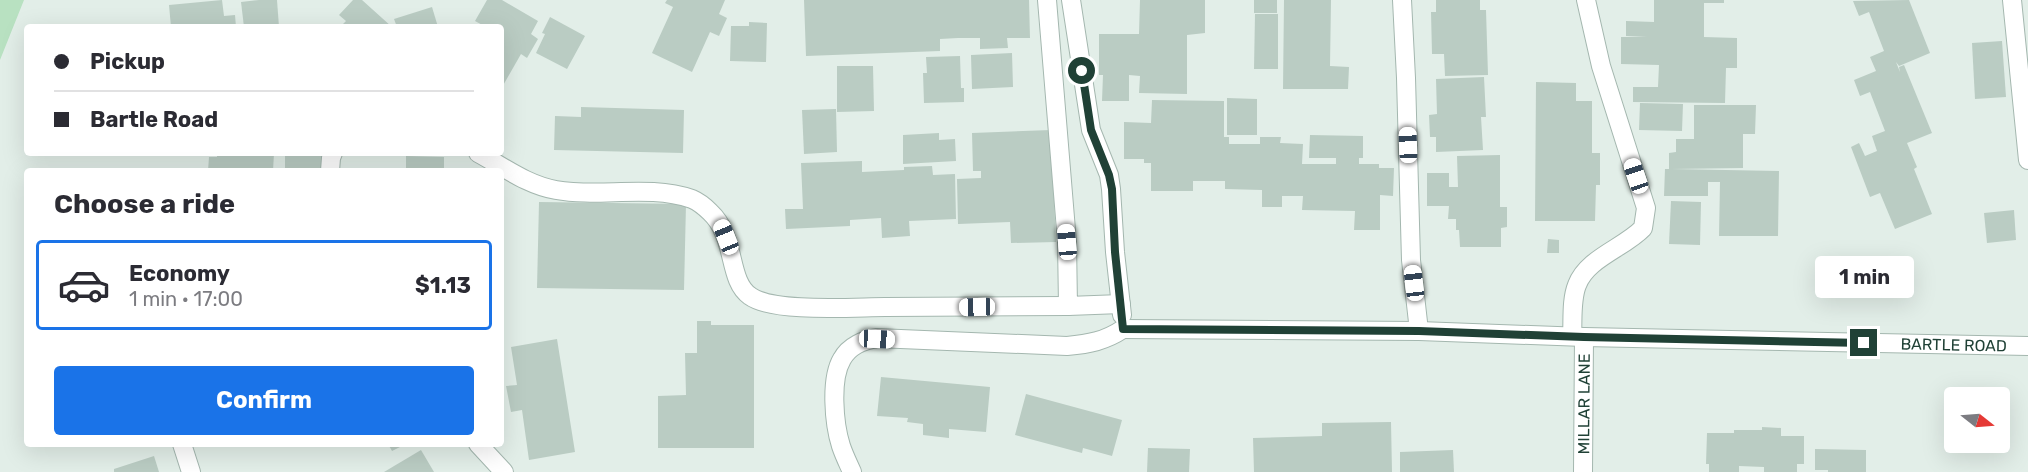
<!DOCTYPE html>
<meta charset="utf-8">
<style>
body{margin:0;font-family:Rubik,sans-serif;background:#f2f2f3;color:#2b2b33;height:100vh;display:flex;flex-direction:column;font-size:22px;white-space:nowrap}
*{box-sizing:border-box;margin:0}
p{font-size:20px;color:#7c7c81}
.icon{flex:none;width:33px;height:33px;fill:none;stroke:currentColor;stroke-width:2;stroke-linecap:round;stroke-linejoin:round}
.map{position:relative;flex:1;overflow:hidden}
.drawer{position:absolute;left:24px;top:168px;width:480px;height:279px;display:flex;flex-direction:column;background:#fff;border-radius:6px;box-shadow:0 6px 24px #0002}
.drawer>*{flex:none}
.guide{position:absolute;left:24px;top:24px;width:480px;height:132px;border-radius:6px;box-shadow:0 6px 24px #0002;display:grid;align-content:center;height:132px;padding:0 30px;background:#fff}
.needle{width:39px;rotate:107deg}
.buttons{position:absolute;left:1944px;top:387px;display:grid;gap:12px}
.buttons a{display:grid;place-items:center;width:66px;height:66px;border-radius:6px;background:#fff;box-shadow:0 6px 24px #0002;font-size:30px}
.end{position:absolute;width:27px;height:27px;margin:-14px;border:8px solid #204136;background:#fff;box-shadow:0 0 0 3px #fff}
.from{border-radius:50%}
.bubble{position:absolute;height:42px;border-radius:6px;background:#fff;box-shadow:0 6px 24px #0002;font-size:20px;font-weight:700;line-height:42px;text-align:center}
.car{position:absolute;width:18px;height:36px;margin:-18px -9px;border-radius:8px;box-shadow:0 0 4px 2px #0007;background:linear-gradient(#fff 24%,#345 0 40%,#fff 0 76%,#345 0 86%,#fff 0)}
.guide b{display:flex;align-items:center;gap:21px;height:57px;font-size:22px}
.guide b+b{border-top:2px solid #e1e1e2}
.guide i{width:15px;height:15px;background:#2b2b33}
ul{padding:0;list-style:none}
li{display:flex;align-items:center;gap:18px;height:90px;margin:0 12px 9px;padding:0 18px;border:3px solid transparent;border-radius:6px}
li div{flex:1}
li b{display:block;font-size:22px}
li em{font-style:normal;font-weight:700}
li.active{border-color:#1a73e8}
li>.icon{width:54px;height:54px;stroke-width:1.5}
h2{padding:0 30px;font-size:27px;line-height:72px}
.button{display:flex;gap:12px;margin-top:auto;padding:12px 30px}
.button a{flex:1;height:69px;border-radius:6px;background:#1a73e8;color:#fff;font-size:24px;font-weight:700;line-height:69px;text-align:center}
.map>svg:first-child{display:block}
.green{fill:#b8e1c1}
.building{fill:#baccc3}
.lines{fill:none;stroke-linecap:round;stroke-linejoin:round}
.street-casing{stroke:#a4b7af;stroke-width:20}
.street{stroke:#fff;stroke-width:18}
.route{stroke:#204136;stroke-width:8}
.labels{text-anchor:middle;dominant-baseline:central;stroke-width:4.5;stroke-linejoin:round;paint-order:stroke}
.street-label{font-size:16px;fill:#204136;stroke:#f3faf6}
</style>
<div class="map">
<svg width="2028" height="472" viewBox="0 0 2028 472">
<rect width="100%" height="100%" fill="#e2eee8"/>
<path class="green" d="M0 0H24L0 60Z"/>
<g class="building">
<path d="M222 0 224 16 235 15 236 27H171L169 5Z"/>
<path d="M259 0H277L279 27H244L241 2Z"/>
<path d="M353 0H362L392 27H340L346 21 339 15Z"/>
<path d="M487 0H502L538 21 531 34 538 39 527 58 521 54 501 89V27H486L475 21Z"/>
<path d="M667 0H725L719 14 727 18 719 36 710 32 692 72 652 53 673 7 665 3Z"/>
<path d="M804 0H1029L1030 38H1007L1008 48 980 49V38H958L940 39V51L806 56Z"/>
<path d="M1140 0H1205V33L1187 35V94L1139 93 1140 76 1129 75V101H1102L1103 75H1099V34H1139Z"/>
<rect x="1254" y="0" width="23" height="13"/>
<path d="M1284 0H1331L1330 66 1349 67 1348 89H1283Z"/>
<path d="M1436 0H1480V10H1486L1488 75 1445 76 1444 54H1432L1431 12H1436Z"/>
<path d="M1654 0H1724V3H1704V37L1737 38V68H1726L1725 103 1633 102V87H1658L1659 65 1621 64V37H1647L1626 36V21L1654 22Z"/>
<path d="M1909 0 1930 53 1899 66 1896 62 1900 72 1899 67 1904 65 1932 133 1907 143 1917 167 1914 169 1932 214 1895 229 1880 193 1870 197 1851 147 1859 143 1865 156 1877 151 1872 136 1885 131 1870 92 1860 96 1854 80 1876 71 1870 57 1884 51 1869 12 1859 16 1853 1Z"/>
<path d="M432 7 438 27H397L394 19Z"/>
<path d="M1255 14H1278V69H1254Z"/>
<path d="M550 17 585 36 567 69 536 53 545 34 542 33Z"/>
<path d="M749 22 767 23 766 62 730 61 731 26H749Z"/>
<path d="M2002 41 2006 97 1975 99 1972 43Z"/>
<path d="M1012 53 1013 87 972 89 971 55Z"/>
<path d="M960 56 961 88H964V102L924 103 923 73H927L926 57Z"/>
<path d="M837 66H873L874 111 837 112Z"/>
<path d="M1484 77 1486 117H1481L1483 150 1436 152V137H1430L1429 115 1437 114 1436 79Z"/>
<path d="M1536 82 1576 83V101H1592V153H1600V185H1596L1595 221H1535Z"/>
<path d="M1227 98 1257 99V135H1227Z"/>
<path d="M1152 100 1224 101V137H1229V144H1260V137H1281L1280 143 1303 144 1302 164H1336V158H1309L1310 135 1363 136V158H1359V164H1379V168H1394L1393 196 1380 195V230H1354L1355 211 1302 210 1303 196H1282V207H1262V190L1225 189V181H1193V191H1151V163H1144V159H1124V122L1151 123Z"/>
<path d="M1640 103 1683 104 1682 131 1639 130Z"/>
<path d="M1694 105H1756L1755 134H1743V168L1672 169 1779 171 1778 236H1719L1720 182H1708V196H1664L1665 169H1669V153L1676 152V139H1694Z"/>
<path d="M581 107 684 110 683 153 554 150 555 116 581 117Z"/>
<path d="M836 109 837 152 804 154 802 110Z"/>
<path d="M1051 130 1056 242 1011 243 1010 222 958 224 957 179 981 178V171H973L972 133Z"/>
<path d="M939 133V140L955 139 956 161 903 164V135Z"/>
<path d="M217 153H274L273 171H208L209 157H217Z"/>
<path d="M285 153H323V171H280V168H285Z"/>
<path d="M1500 155V207H1507V227L1501 228V247H1460L1459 230H1456V219H1448L1449 206H1427V173H1449V187H1458L1457 156Z"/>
<path d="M406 156 444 157V171H406Z"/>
<path d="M862 161V172L904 170V167L932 166 933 175 955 174 956 219 909 221 910 236 882 238 881 218 850 220V226L786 229 785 209H803L801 163Z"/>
<path d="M1671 201 1701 202 1700 245 1669 244Z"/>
<path d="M539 202 686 204 684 290 537 288Z"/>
<path d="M2014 210 2016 240 1987 243 1984 213Z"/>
<path d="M1548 239 1559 240V253H1547Z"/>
<path d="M697 321H711V325H754V448H658V396L686 395 685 353H697Z"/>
<path d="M557 339 575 452 529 460 522 410 511 412 506 386 517 385 511 347Z"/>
<path d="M881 377 990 387 986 432 949 429V438L923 435V424L907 422 908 418 877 416Z"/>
<path d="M1026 394 1122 420 1112 456 1083 448 1082 453 1015 435Z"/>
<path d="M1391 422 1392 472H1254L1253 438 1322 436V423Z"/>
<path d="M1762 427 1781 428V436H1804V464H1797V472H1764V467L1739 466V472H1709V464H1706L1707 433H1734V430H1762Z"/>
<path d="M388 444H406L392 451Z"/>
<path d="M1148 448 1190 449 1189 472H1147Z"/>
<path d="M1815 449 1866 450V472H1828V470H1815Z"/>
<path d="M421 450 434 472H384Z"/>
<path d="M1453 450 1454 472H1400V452Z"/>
<path d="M154 456 159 472H114V469Z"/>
</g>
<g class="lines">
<g class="street-casing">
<g id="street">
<path d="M1047 0 1067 242 1068 306 1121 304"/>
<path d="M1071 0 1091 130 1109 175 1111 189 1115 252 1122 315"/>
<path d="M1402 0 1406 78 1411 260 1419 331"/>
<path d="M2012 0 2028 160"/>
<path d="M478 153C504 167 527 185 556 190 600 198 648 184 692 199 699 202 705 207 710 212 737 237 727 280 750 296 773 313 855 307 885 307 946 307 1007 306 1068 306"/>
<path d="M330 171 331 158 333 153"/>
<path id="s1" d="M1123 329 1419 331 1584 337 2028 346"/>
<path d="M1572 336C1573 320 1571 300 1577 285 1587 258 1624 248 1643 228L1646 208 1601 66 1586 0"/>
<path d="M182 444 191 472"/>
<path d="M478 444 504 472"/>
<path d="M852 472C848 463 844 455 841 446 834 424 830 379 842 359 849 346 864 340 877 338L1067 346C1089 344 1105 341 1123 329"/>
<path id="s2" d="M1583 472 1584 337"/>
</g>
</g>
<use href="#street" class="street"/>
</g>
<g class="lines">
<path class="route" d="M1082 71 1091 130 1109 175 1112 189 1115 252 1123 329 1419 331 1584 337 1864 343"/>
</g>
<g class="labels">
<g class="street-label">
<text stroke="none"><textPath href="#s1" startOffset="831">BARTLE ROAD</textPath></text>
<text stroke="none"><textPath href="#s2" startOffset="68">MILLAR LANE</textPath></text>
</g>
</g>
</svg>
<div class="buttons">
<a><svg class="needle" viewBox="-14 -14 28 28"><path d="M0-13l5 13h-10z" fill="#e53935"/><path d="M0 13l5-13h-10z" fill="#7c7c81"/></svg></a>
</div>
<i class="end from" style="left:1082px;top:71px"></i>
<i class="end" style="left:1864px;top:343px"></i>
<div class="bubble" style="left:1815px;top:256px;width:99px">1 min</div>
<i class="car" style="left:1408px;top:145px;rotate:358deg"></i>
<i class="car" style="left:1636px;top:176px;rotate:341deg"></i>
<i class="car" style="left:726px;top:237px;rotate:338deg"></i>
<i class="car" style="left:1067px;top:242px;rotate:355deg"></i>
<i class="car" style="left:1414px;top:283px;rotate:353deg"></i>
<i class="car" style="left:977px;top:307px;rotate:269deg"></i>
<i class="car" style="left:877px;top:339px;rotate:93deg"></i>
<div class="guide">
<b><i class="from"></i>Pickup</b>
<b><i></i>Bartle Road</b>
</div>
<section class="drawer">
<h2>Choose a ride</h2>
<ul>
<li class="active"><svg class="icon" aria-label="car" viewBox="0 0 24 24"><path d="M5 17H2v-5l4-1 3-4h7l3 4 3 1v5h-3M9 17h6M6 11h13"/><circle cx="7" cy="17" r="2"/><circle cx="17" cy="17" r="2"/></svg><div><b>Economy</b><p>1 min · 17:00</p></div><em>$1.13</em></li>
</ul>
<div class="button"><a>Confirm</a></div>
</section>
</div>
